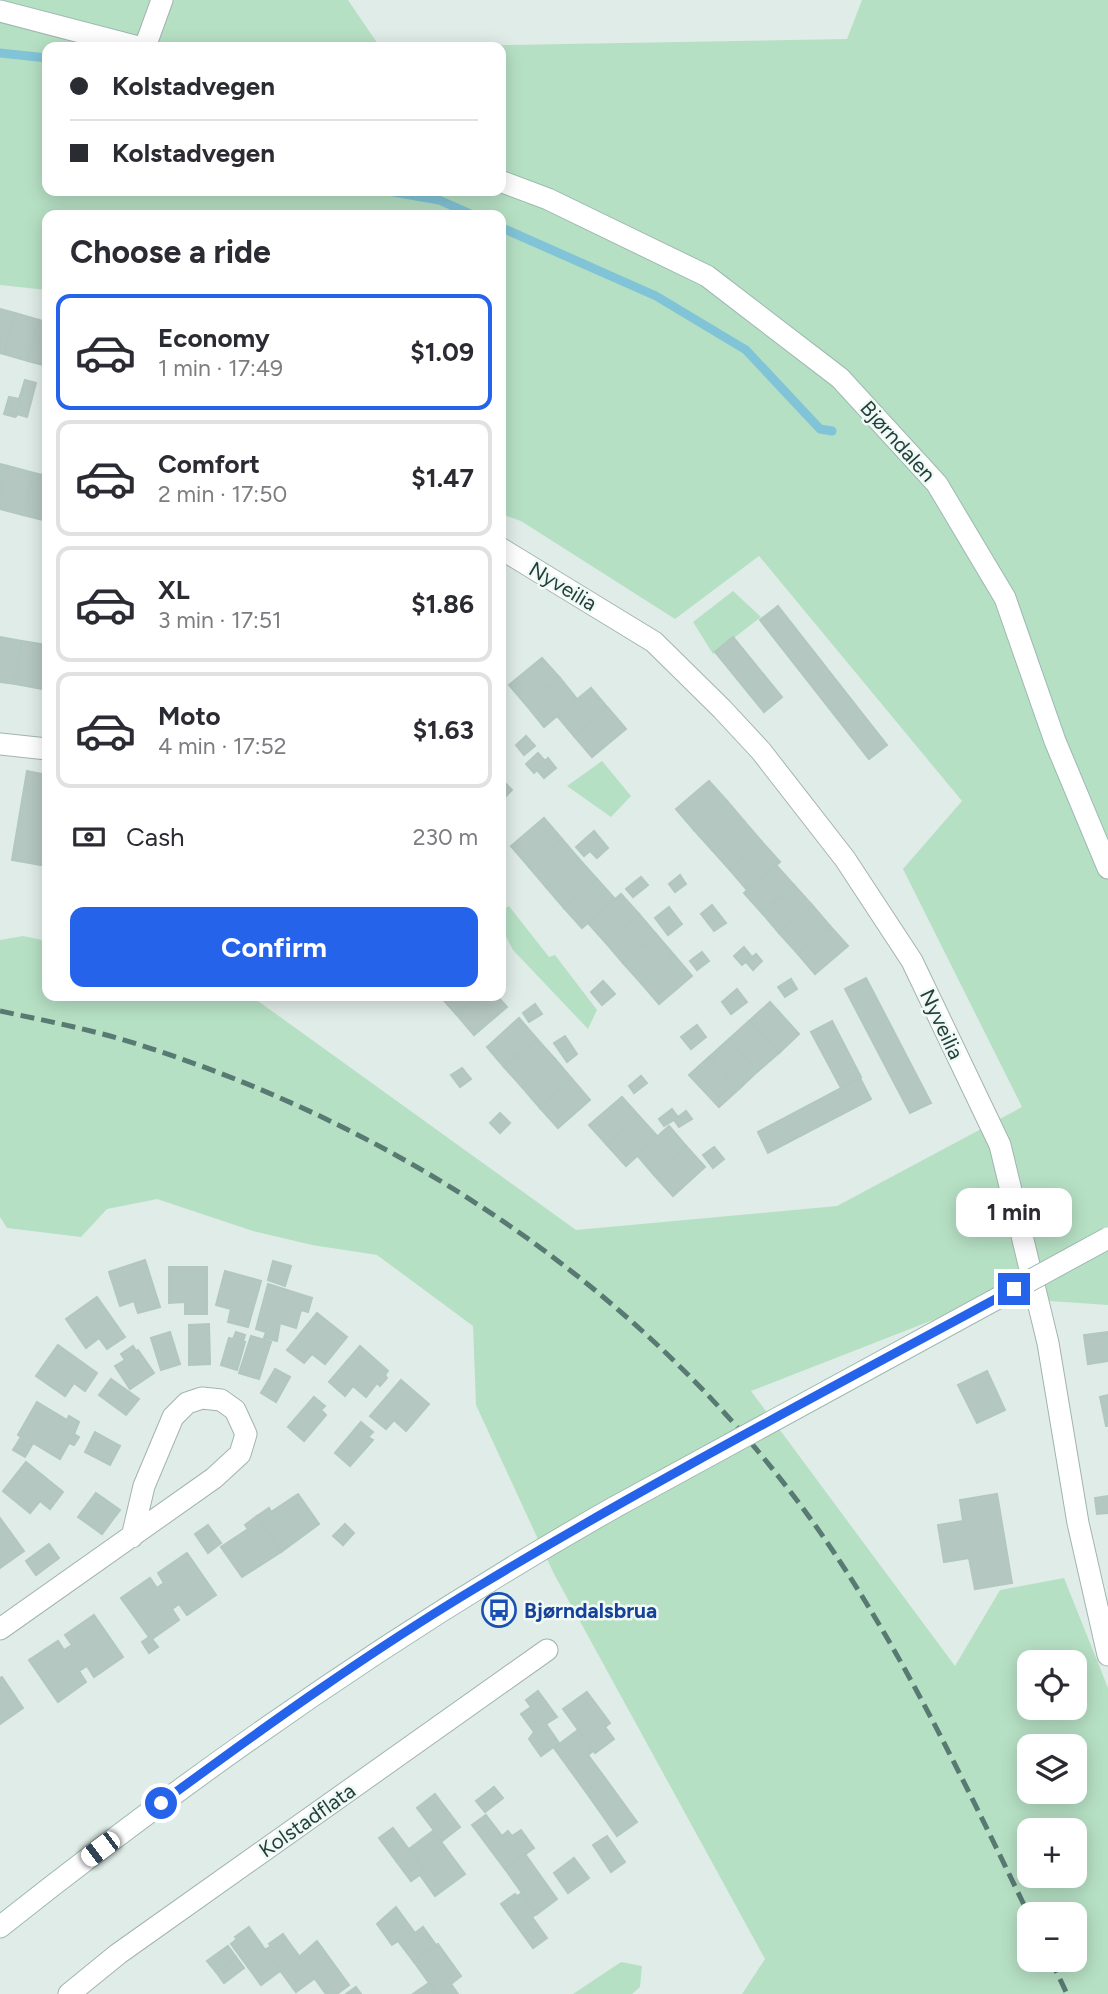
<!DOCTYPE html>
<meta charset="utf-8">
<style>
body{margin:0;font-family:Figtree,sans-serif;background:#f2f2f3;color:#2b2b33;height:100vh;display:flex;flex-direction:column;font-size:26px;white-space:nowrap}
*{box-sizing:border-box;margin:0}
p{font-size:23px;color:#7c7c81}
.icon{flex:none;width:38px;height:38px;fill:none;stroke:currentColor;stroke-width:2;stroke-linecap:round;stroke-linejoin:round}
.map{position:relative;flex:1;overflow:hidden}
.side{position:absolute;left:42px;top:210px;width:464px;height:791px;display:flex;flex-direction:column;background:#fff;border-radius:14px;box-shadow:0 4px 18px #0003}
.side>*{flex:none}
.banner{position:absolute;left:42px;top:42px;width:464px;height:154px;border-radius:14px;box-shadow:0 4px 18px #0003;display:grid;align-content:center;height:154px;padding:0 28px;background:#fff}
.tools{position:absolute;left:1017px;top:1650px;display:grid;gap:14px}
.tools a{display:grid;place-items:center;width:70px;height:70px;border-radius:14px;background:#fff;box-shadow:0 4px 18px #0003;font-size:35px}
.end{position:absolute;width:32px;height:32px;margin:-16px;border:9px solid #2563eb;background:#fff;box-shadow:0 0 0 4px #fff}
.from{border-radius:50%}
.bubble{position:absolute;height:49px;border-radius:14px;background:#fff;box-shadow:0 4px 18px #0003;font-size:23px;font-weight:700;line-height:49px;text-align:center}
.car{position:absolute;width:21px;height:42px;margin:-21px -10px;border-radius:9px;box-shadow:0 0 5px 2px #0007;background:linear-gradient(#fff 24%,#345 0 40%,#fff 0 76%,#345 0 86%,#fff 0)}
.banner b{display:flex;align-items:center;gap:24px;height:66px;font-size:26px}
.banner b+b{border-top:2px solid #e1e1e2}
.banner i{width:18px;height:18px;background:#2b2b33}
ul{padding:0;list-style:none}
li{display:flex;align-items:center;gap:21px;height:116px;margin:0 14px 10px;padding:0 14px;border:4px solid #e1e1e2;border-radius:14px}
li div{flex:1}
li b{display:block;font-size:26px}
li em{font-style:normal;font-weight:700}
li.active{border-color:#2563eb}
li>.icon{width:63px;height:63px;stroke-width:1.5}
h2{padding:0 28px;font-size:32px;line-height:84px}
.pay{display:flex;align-items:center;gap:18px;height:77px;padding:0 28px;font-size:26px}
.pay p{margin-inline-start:auto}
.button{display:flex;gap:14px;margin-top:auto;padding:14px 28px}
.button a{flex:1;height:80px;border-radius:14px;background:#2563eb;color:#fff;font-size:28px;font-weight:700;line-height:80px;text-align:center}
.map>svg:first-child{display:block}
.green{fill:#b6e0c4;fill-rule:evenodd}
.lines{fill:none;stroke-linecap:round;stroke-linejoin:round}
.stream{stroke:#82c4d7;stroke-width:9}
.building{fill:#b5c7c1;stroke:#b1c7bf;stroke-width:2}
.street-casing{stroke:#a2b4b0;stroke-width:23}
.secondary-casing{stroke:#9db9b1;stroke-width:23}
.street{stroke:#fff;stroke-width:21}
.secondary{stroke:#fff;stroke-width:21}
.rail{stroke:#597a73;stroke-width:5;stroke-dasharray:14 7;stroke-linecap:butt}
.secondary-bridge-casing{stroke:#9db9b1;stroke-width:23;stroke-linecap:butt}
.secondary-bridge{stroke:#fff;stroke-width:21}
.route{stroke:#2563eb;stroke-width:9}
.labels{text-anchor:middle;dominant-baseline:central;stroke-width:5;stroke-linejoin:round;paint-order:stroke}
.street-label{font-size:21px;fill:#1f3e38;stroke:#f0f9f5}
.transit-label{font-size:21px;font-weight:bold;fill:#164399;stroke:#f0f9f5;text-anchor:start}
</style>
<div class="map">
<svg width="1108" height="1994" viewBox="0 0 1108 1994">
<rect width="100%" height="100%" fill="#e0ece8"/>
<g class="green">
<path d="M0 0H348L380 47H47V191H500V47H403L847 39 862 0H1108V1305L992 1297 751 1391 955 1666 1000 1590 1064 1578 1108 1688V1994H742L765 1959 554 1574 476 1405 473 1326 377 1255 312 1245 253 1231 157 1199 107 1209 81 1237 7 1228 0 1217V940L23 936 47 941V996H251L576 1230 837 1206 1022 1107 903 869 962 801 759 556 675 619 521 521 501 514 500 215H47V290L0 285ZM1029 1662H1074V1708H1029ZM1029 1746H1074V1792H1029ZM1029 1830H1074V1876H1029ZM1029 1914H1074V1960H1029Z"/>
<path d="M733 591 761 617 713 654 693 622Z"/>
<path d="M602 761 631 796 611 817 567 786Z"/>
<path d="M509 906 549 957 555 955 597 1010 588 1029 513 950 501 927V911Z"/>
<path d="M621 1962 642 1966 640 1987 632 1994H573Z"/>
</g>
<g class="lines">
<g class="stream">
<path d="M0 53 47 58"/>
<path d="M388 191 439 200 473 215"/>
<path d="M500 227 656 296 746 350 820 429 832 431"/>
</g>
</g>
<g class="building">
<path d="M0 309 15 313 4 354 0 353Z"/>
<path d="M15 313 39 320 28 361 4 354Z"/>
<path d="M39 320 47 322V366L28 361Z"/>
<path d="M25 380 36 383 27 417 17 414 16 417Z"/>
<path d="M25 380 15 417 4 414 9 397 19 399Z"/>
<path d="M0 464 8 466 0 496Z"/>
<path d="M8 466 34 473 23 515 0 509V496Z"/>
<path d="M34 473 47 476V521L23 515Z"/>
<path d="M778 606 887 745 869 759 760 620Z"/>
<path d="M0 637 22 641 15 684 0 682Z"/>
<path d="M733 637 782 697 764 712 715 652Z"/>
<path d="M22 641 47 645V665L43 689 15 684Z"/>
<path d="M542 658 560 678 527 706 509 685Z"/>
<path d="M47 665V690L43 689Z"/>
<path d="M560 678 577 699 544 727 527 706Z"/>
<path d="M591 688 608 708 574 736 557 716Z"/>
<path d="M608 708 626 729 592 757 574 736Z"/>
<path d="M526 736 535 746 524 755 516 745Z"/>
<path d="M538 753 545 761 548 758 556 768 544 778 537 770 534 773 526 764Z"/>
<path d="M27 771 47 775V866L12 860Z"/>
<path d="M502 780 512 790 504 798 500 794Z"/>
<path d="M709 781 727 801 694 830 676 809Z"/>
<path d="M727 801 744 821 712 850 694 830Z"/>
<path d="M544 818 562 839 529 867 511 846Z"/>
<path d="M744 821 762 842 730 870 712 850Z"/>
<path d="M594 831 608 848 597 858 590 851 584 856 576 847Z"/>
<path d="M562 839 579 859 546 887 529 867Z"/>
<path d="M762 842 780 862 747 890 730 870Z"/>
<path d="M579 859 597 879 564 908 546 887Z"/>
<path d="M776 865 794 885 762 913 744 893Z"/>
<path d="M680 875 686 884 675 892 669 884Z"/>
<path d="M641 877 648 885 633 897 626 889Z"/>
<path d="M597 879 615 899 582 928 564 908Z"/>
<path d="M794 885 812 905 779 933 762 913Z"/>
<path d="M621 894 639 914 606 943 588 923Z"/>
<path d="M712 905 719 914 708 923 701 914Z"/>
<path d="M812 905 830 926 798 954 779 933Z"/>
<path d="M669 907 682 924 668 935 655 918Z"/>
<path d="M639 914 656 934 623 963 606 943Z"/>
<path d="M719 914 726 923 714 931 708 923Z"/>
<path d="M830 926 848 946 815 974 798 954Z"/>
<path d="M656 934 674 955 641 983 623 963Z"/>
<path d="M744 947 752 957 742 965 734 956Z"/>
<path d="M702 952 709 961 697 970 690 961Z"/>
<path d="M756 954 762 961 753 970 746 962Z"/>
<path d="M674 955 692 976 659 1004 641 983Z"/>
<path d="M866 978 931 1103 910 1113 845 989Z"/>
<path d="M791 979 797 989 785 997 778 987Z"/>
<path d="M603 981 615 994 602 1005 591 992Z"/>
<path d="M737 989 747 1002 731 1014 722 1002Z"/>
<path d="M440 996H477L456 1014Z"/>
<path d="M477 996H497L507 1007 474 1035 456 1014Z"/>
<path d="M770 1002 799 1034 779 1053 749 1021Z"/>
<path d="M535 1004 542 1014 529 1022 523 1013Z"/>
<path d="M519 1018 537 1039 504 1067 487 1047Z"/>
<path d="M749 1021 779 1053 758 1071 729 1039Z"/>
<path d="M832 1021 861 1077 841 1088 811 1032Z"/>
<path d="M697 1025 706 1037 691 1049 681 1037Z"/>
<path d="M565 1036 577 1054 567 1062 554 1043Z"/>
<path d="M537 1039 555 1059 522 1087 504 1067Z"/>
<path d="M729 1039 758 1071 739 1089 709 1057Z"/>
<path d="M709 1057 739 1089 719 1107 689 1075Z"/>
<path d="M555 1059 572 1079 540 1108 522 1087Z"/>
<path d="M462 1068 471 1079 460 1087 451 1075Z"/>
<path d="M641 1076 647 1083 634 1093 629 1086Z"/>
<path d="M860 1078 871 1099 768 1153 758 1132Z"/>
<path d="M572 1079 590 1100 558 1128 540 1108Z"/>
<path d="M622 1097 639 1116 607 1145 589 1125Z"/>
<path d="M672 1109 678 1117 686 1111 692 1119 679 1127 674 1120 664 1126 659 1119Z"/>
<path d="M500 1113 510 1123 500 1133 490 1123Z"/>
<path d="M639 1116 658 1137 626 1166 607 1145Z"/>
<path d="M669 1126 686 1146 654 1175 637 1155Z"/>
<path d="M686 1146 705 1167 673 1196 654 1175Z"/>
<path d="M714 1147 724 1159 713 1168 703 1155Z"/>
<path d="M145 1260 160 1307 138 1313 134 1301 120 1306 109 1272Z"/>
<path d="M273 1261 291 1266 285 1286 268 1280Z"/>
<path d="M169 1267H207V1314H185V1302L169 1303Z"/>
<path d="M225 1271 261 1281 248 1327 228 1322 231 1309 216 1305Z"/>
<path d="M268 1284 312 1298 308 1312 301 1310 296 1328 280 1323 277 1341 264 1338 266 1332 256 1329Z"/>
<path d="M97 1297 125 1337 107 1349 99 1338 86 1348 66 1319Z"/>
<path d="M317 1313 347 1337 325 1364 312 1354 304 1363 287 1350Z"/>
<path d="M209 1324 210 1364 189 1365V1325Z"/>
<path d="M170 1332 180 1364 161 1370 151 1338Z"/>
<path d="M236 1332 245 1335 243 1342H245L237 1370 221 1365 229 1338 233 1339Z"/>
<path d="M1108 1332V1361L1088 1364 1084 1335Z"/>
<path d="M251 1336 271 1342 259 1379 239 1373Z"/>
<path d="M58 1345 97 1373 85 1391 74 1383 65 1396 36 1376Z"/>
<path d="M133 1346 136 1351 138 1350 154 1373 130 1389 115 1366 125 1360 121 1354Z"/>
<path d="M360 1346 388 1371 385 1375 387 1378 380 1386 377 1383 366 1397 353 1386 345 1396 329 1382Z"/>
<path d="M275 1369 290 1377 276 1402 261 1393Z"/>
<path d="M987 1371 1005 1410 977 1423 958 1385Z"/>
<path d="M111 1379 139 1399 126 1415 99 1395Z"/>
<path d="M401 1380 429 1404 406 1431 394 1420 386 1429 370 1416Z"/>
<path d="M1108 1395V1410L1103 1411 1100 1397Z"/>
<path d="M314 1397 325 1406 321 1410 326 1415 304 1441 288 1427Z"/>
<path d="M37 1402 67 1420 69 1416 79 1422 74 1434 79 1437 74 1445 69 1443 60 1459 33 1443 25 1457 13 1450 21 1437 18 1435Z"/>
<path d="M1108 1410V1426H1106L1103 1411Z"/>
<path d="M361 1422 373 1432 368 1437 373 1440 350 1466 335 1453Z"/>
<path d="M95 1432 120 1446 110 1465 85 1452Z"/>
<path d="M26 1462 63 1492 50 1509 40 1501 30 1513 3 1491Z"/>
<path d="M96 1493 120 1510 102 1534 78 1517Z"/>
<path d="M298 1494 319 1524 281 1552 257 1516 269 1508 271 1512Z"/>
<path d="M997 1494 1012 1583 975 1589 969 1558 944 1562 938 1525 963 1521 960 1500Z"/>
<path d="M1108 1496V1513L1097 1514 1095 1498Z"/>
<path d="M257 1516 281 1552 242 1577 221 1547 248 1529 245 1525Z"/>
<path d="M0 1518 24 1551 0 1568Z"/>
<path d="M345 1524 354 1533 343 1545 333 1536Z"/>
<path d="M208 1525 221 1543 208 1553 195 1534Z"/>
<path d="M49 1544 59 1558 36 1575 26 1561Z"/>
<path d="M187 1553 216 1595 187 1615 179 1604 172 1609 179 1620 152 1639 158 1647 149 1653 142 1642 149 1637 121 1598 150 1578 157 1588 164 1583 158 1573Z"/>
<path d="M94 1615 123 1657 94 1677 87 1666 79 1671 86 1682 58 1702 29 1660 58 1641 64 1650 72 1645 65 1635Z"/>
<path d="M2 1677 23 1708 0 1724V1678Z"/>
<path d="M538 1691 557 1717 546 1724 559 1743 541 1756 529 1739 534 1732 521 1714 531 1707 526 1700Z"/>
<path d="M587 1692 610 1723 605 1727 614 1739 595 1753 563 1709Z"/>
<path d="M578 1730 593 1751 588 1755 605 1778 586 1792 554 1748Z"/>
<path d="M605 1778 637 1822 617 1836 586 1792Z"/>
<path d="M494 1787 503 1798 485 1812 476 1801Z"/>
<path d="M435 1794 460 1827 442 1841 417 1808Z"/>
<path d="M486 1815 502 1836 508 1831 512 1836 521 1830 534 1848 505 1869 472 1825Z"/>
<path d="M393 1828 425 1871 411 1881 379 1838Z"/>
<path d="M433 1831 465 1874 435 1896 420 1875 425 1871 409 1849Z"/>
<path d="M607 1836 625 1862 611 1872 593 1845Z"/>
<path d="M525 1854 557 1899 537 1914 505 1869Z"/>
<path d="M574 1858 589 1878 568 1893 554 1873Z"/>
<path d="M522 1893 537 1914 532 1917 547 1938 533 1948 501 1904 515 1894 517 1896Z"/>
<path d="M396 1907 415 1933 423 1927 436 1945 414 1962 398 1941 392 1945 377 1924Z"/>
<path d="M249 1927 280 1971 261 1985 231 1944 237 1939 235 1937Z"/>
<path d="M283 1934 315 1978 296 1992 265 1950 271 1946 269 1944Z"/>
<path d="M317 1941 349 1985 337 1994H326L299 1957Z"/>
<path d="M438 1944 461 1976 451 1984 458 1994H437L414 1962Z"/>
<path d="M228 1946 236 1957 216 1972 207 1961Z"/>
<path d="M236 1957 244 1968 224 1983 216 1972Z"/>
<path d="M429 1983 437 1994H413Z"/>
<path d="M356 1987 361 1994H346Z"/>
</g>
<g class="lines">
<g class="street-casing">
<g id="street">
<path d="M145 47 162 0"/>
<path d="M500 548 654 642 722 709 761 751 845 859 912 961 1000 1145 1048 1343 1078 1523 1108 1655"/>
<path d="M0 744 47 749"/>
<path d="M0 1629 214 1478 240 1454 246 1434 235 1410 221 1400 202 1398 187 1403 173 1417 144 1486 132 1537"/>
<path d="M69 1994 118 1954 547 1650"/>
</g>
</g>
<g class="secondary-casing">
<g id="secondary">
<path d="M0 11 138 47"/>
<path d="M500 181 548 199 707 276 840 378 937 484 1005 598 1055 741 1108 868"/>
<path d="M0 1927C195 1772 398 1630 615 1507"/>
</g>
</g>
<use href="#street" class="street"/>
<use href="#secondary" class="secondary"/>
<g class="rail">
<path d="M0 1011C47 1021 94 1030 140 1045 419 1134 671 1308 835 1554 911 1668 969 1792 1029 1915"/>
<path d="M1051 1960 1067 1994"/>
</g>
<g class="secondary-bridge-casing">
<path id="secondary-bridge" d="M615 1507 1108 1238"/>
</g>
<use href="#secondary-bridge" class="secondary-bridge"/>
</g>
<g class="lines">
<path class="route" d="M161 1803C264 1727 369 1652 479 1586 653 1481 835 1386 1014 1289"/>
</g>
<defs>
<g id="bus-ring" transform="scale(1.75)"><circle r="9.5" fill="#f0f9f5" stroke="#1a4fb4" stroke-width="1.5"/><path d="M-5-6H5V4H4V6H2V4H-2V6H-4V4H-5ZM-3.5-4V0h7V-4ZM-3.5 1.2v1.5H-2V1.2ZM2 1.2v1.5H3.5V1.2Z" fill="#1a4fb4"/></g>
</defs>
<g fill-rule="evenodd">
<use href="#bus-ring" x="499" y="1610"/>
</g>
<g class="labels">
<g class="street-label">
<text transform="translate(898 441) rotate(48)">Bjørndalen</text>
<text transform="translate(563 586) rotate(31)">Nyveilia</text>
<text transform="translate(942 1024) rotate(65)">Nyveilia</text>
<text transform="translate(307 1820) rotate(-35)">Kolstadflata</text>
</g>
<g class="transit-label">
<text x="524" y="1610">Bjørndalsbrua</text>
</g>
</g>
</svg>
<div class="tools">
<a><svg class="icon" aria-label="locate" viewBox="0 0 24 24"><circle cx="12" cy="12" r="6"/><path d="M12 2v4M12 18v4M2 12h4M18 12h4"/></svg></a>
<a><svg class="icon" aria-label="layers" viewBox="0 0 24 24"><path d="M12 4l9 5-9 5-9-5zM3 14l9 5 9-5"/></svg></a>
<a>+</a>
<a>−</a>
</div>
<i class="end from" style="left:161px;top:1803px"></i>
<i class="end" style="left:1014px;top:1289px"></i>
<div class="bubble" style="left:956px;top:1188px;width:116px">1 min</div>
<i class="car" style="left:100px;top:1849px;rotate:233deg"></i>
<div class="banner">
<b><i class="from"></i>Kolstadvegen</b>
<b><i></i>Kolstadvegen</b>
</div>
<section class="side">
<h2>Choose a ride</h2>
<ul>
<li class="active"><svg class="icon" aria-label="car" viewBox="0 0 24 24"><path d="M5 17H2v-5l4-1 3-4h7l3 4 3 1v5h-3M9 17h6M6 11h13"/><circle cx="7" cy="17" r="2"/><circle cx="17" cy="17" r="2"/></svg><div><b>Economy</b><p>1 min · 17:49</p></div><em>$1.09</em></li>
<li><svg class="icon" aria-label="car" viewBox="0 0 24 24"><path d="M5 17H2v-5l4-1 3-4h7l3 4 3 1v5h-3M9 17h6M6 11h13"/><circle cx="7" cy="17" r="2"/><circle cx="17" cy="17" r="2"/></svg><div><b>Comfort</b><p>2 min · 17:50</p></div><em>$1.47</em></li>
<li><svg class="icon" aria-label="car" viewBox="0 0 24 24"><path d="M5 17H2v-5l4-1 3-4h7l3 4 3 1v5h-3M9 17h6M6 11h13"/><circle cx="7" cy="17" r="2"/><circle cx="17" cy="17" r="2"/></svg><div><b>XL</b><p>3 min · 17:51</p></div><em>$1.86</em></li>
<li><svg class="icon" aria-label="car" viewBox="0 0 24 24"><path d="M5 17H2v-5l4-1 3-4h7l3 4 3 1v5h-3M9 17h6M6 11h13"/><circle cx="7" cy="17" r="2"/><circle cx="17" cy="17" r="2"/></svg><div><b>Moto</b><p>4 min · 17:52</p></div><em>$1.63</em></li>
</ul>
<div class="pay"><svg class="icon" aria-label="cash" viewBox="0 0 24 24"><path d="M3 7h18v10H3z"/><circle cx="12" cy="12" r="2"/></svg>Cash<p>230 m</p></div>
<div class="button"><a>Confirm</a></div>
</section>
</div>
